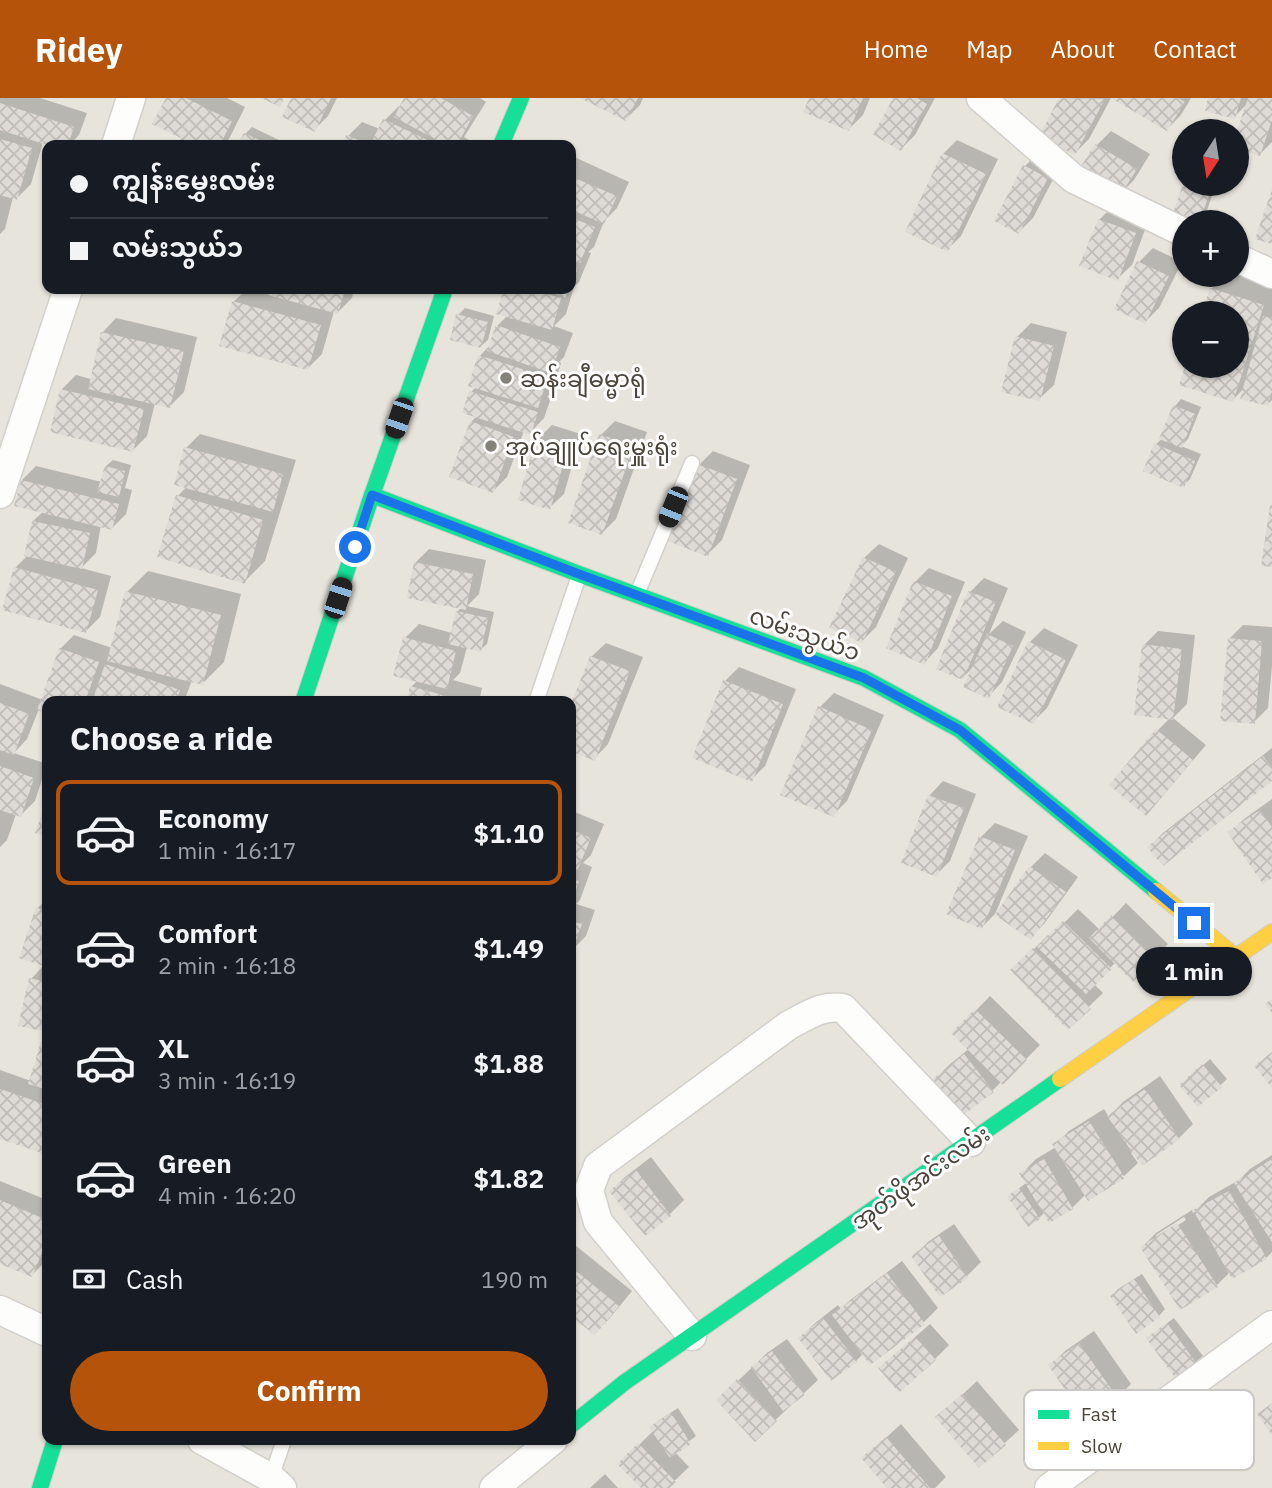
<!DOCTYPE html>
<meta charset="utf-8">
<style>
body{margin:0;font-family:"IBM Plex Sans","Noto Sans Myanmar",sans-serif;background:#20242c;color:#f1f3f6;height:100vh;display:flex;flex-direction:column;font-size:26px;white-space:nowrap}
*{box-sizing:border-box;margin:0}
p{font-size:23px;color:#9ea1a6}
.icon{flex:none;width:38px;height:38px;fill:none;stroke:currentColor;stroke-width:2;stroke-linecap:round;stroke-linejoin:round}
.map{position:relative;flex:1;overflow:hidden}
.details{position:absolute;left:42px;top:598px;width:534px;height:749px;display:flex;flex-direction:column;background:#171b24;border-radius:14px;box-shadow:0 2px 5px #0004}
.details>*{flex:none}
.hud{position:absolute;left:42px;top:42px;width:534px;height:154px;border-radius:14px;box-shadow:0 2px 5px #0004;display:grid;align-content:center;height:154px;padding:0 28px;background:#171b24}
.needle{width:46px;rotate:192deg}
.buttons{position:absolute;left:1172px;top:21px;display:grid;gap:14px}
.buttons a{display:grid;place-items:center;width:77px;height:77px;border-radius:50%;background:#171b24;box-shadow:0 2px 5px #0004;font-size:35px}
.end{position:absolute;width:32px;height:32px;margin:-16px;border:9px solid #1a73e8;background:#fff;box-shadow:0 0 0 4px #fff}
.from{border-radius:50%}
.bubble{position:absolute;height:49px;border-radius:24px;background:#171b24;box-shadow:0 2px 5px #0004;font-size:23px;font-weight:700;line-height:49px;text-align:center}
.car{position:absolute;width:21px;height:42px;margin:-21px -10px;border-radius:9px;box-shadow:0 0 5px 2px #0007;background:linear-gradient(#222 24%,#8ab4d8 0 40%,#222 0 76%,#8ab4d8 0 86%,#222 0)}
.hud b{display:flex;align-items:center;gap:24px;height:66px;font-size:26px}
.hud b+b{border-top:2px solid #363941}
.hud i{width:18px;height:18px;background:#f1f3f6}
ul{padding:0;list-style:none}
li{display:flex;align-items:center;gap:21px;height:105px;margin:0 14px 10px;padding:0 14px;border:4px solid transparent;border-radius:14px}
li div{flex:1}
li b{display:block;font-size:26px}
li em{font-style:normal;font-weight:700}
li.active{border-color:#b45309}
li>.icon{width:63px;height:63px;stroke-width:1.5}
h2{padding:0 28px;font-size:32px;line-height:84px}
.pay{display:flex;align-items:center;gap:18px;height:77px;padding:0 28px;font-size:26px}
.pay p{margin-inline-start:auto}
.button{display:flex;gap:14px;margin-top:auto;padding:14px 28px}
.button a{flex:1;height:80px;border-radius:42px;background:#b45309;color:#fff;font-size:28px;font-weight:700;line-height:80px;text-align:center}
header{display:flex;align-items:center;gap:42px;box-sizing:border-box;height:98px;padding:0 35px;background:#b45309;color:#fff}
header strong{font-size:33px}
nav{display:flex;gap:38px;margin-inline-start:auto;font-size:24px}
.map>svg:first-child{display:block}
.residential{fill:#e7e4dc;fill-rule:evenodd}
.shadow{fill:#0003;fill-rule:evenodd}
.building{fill:url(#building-cross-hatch)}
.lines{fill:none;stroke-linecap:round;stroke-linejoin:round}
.lane-casing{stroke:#d2d0cb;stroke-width:17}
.street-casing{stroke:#d2d0cb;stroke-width:31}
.fast-casing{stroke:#d3cfc5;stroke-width:18}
.slow-casing{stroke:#d3cfc5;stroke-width:18}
.lane{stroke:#fdfdfc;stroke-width:14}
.street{stroke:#fdfdfc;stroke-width:28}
.fast{stroke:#16e098;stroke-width:16}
.slow{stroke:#ffcf43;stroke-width:16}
.route{stroke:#1a73e8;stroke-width:9}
.poi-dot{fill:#868178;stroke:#fff;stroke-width:2.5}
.labels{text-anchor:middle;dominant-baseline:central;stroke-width:6;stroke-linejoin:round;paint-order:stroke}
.poi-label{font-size:23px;fill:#4b4439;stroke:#fff;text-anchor:start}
.street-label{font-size:23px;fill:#4b4439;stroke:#fff}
.key{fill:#fff;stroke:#c9c7c4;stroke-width:2}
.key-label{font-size:19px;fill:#4b4439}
</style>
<header>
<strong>Ridey</strong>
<nav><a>Home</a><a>Map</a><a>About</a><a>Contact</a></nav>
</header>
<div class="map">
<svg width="1272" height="1390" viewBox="0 0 1272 1390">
<defs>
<pattern id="building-cross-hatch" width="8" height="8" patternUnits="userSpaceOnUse" patternTransform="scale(1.75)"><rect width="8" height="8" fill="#dedbd6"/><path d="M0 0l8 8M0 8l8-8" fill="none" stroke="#c0bdb8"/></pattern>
</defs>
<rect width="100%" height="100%" fill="#f4f2ee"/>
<path class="residential" d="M0 0H1272V1390H0ZM1185 33H1237V86H1185ZM47 47H570V191H47ZM1185 124H1237V177H1185ZM1185 215H1237V268H1185ZM47 604H570V1342H47Z"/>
<g class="shadow">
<path d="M0 0H40L87 15 79 37 69 47H52L43 44 31 86 17 100 13 99 5 131 0 136Z"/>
<path d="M168 0H227L245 9 229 41 223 47H175L183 39Z"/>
<path d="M293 0H337L328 18 314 32Z"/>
<path d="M406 0H480L486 4 464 39 469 42 467 47H344L348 38 362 24 380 31 385 22 399 8 401 9Z"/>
<path d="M584 0H643L640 7 626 21Z"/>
<path d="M811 0H870L863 17 849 31Z"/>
<path d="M895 0H935L915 37 901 51Z"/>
<path d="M1061 0H1111L1089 41 1075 55 1041 38Z"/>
<path d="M1115 0H1191L1181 17 1167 31Z"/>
<path d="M1210 0H1272V44L1260 56 1248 5 1234 19Z"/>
<path d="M252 29 281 43 279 47H239L245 36Z"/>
<path d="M1111 33 1150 56 1134 82 1120 96 1081 73 1097 47Z"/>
<path d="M957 42 998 61 961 138 947 152 943 56Z"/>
<path d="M1039 54 1061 66 1033 120 1019 134 1025 68Z"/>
<path d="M570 57 629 84 617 110 604 123 594 149 588 154 591 155 579 184 574 189 566 216 554 228 573 235 564 259 559 264 561 265 552 294 547 299 551 300 544 320 530 335 524 333 507 379 493 393 452 378 472 323 477 318 471 294 476 289 480 258 491 246 497 228 508 217 499 214 505 191H570Z"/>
<path d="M1185 86H1216L1205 118 1199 124 1174 117Z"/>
<path d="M1113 108 1149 121 1132 167 1117 181 1099 122Z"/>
<path d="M1153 150 1182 164 1159 210 1145 224 1139 164Z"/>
<path d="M1237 172 1272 182V302L1268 306 1245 289 1233 302 1181 285 1187 268H1237V215H1204L1211 191 1226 177H1237Z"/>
<path d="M247 191 270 196 272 191H354L352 200 338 214 334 213 322 256 308 270 233 204Z"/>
<path d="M465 210 494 218 488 242 481 248 458 217Z"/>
<path d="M116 220 197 239 184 294 170 308 155 305 147 338 133 352 61 292 76 277 91 281 102 235Z"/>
<path d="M1031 225 1067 234 1054 287 1039 301 1017 239Z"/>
<path d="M1181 301 1201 309 1188 341 1181 348 1201 356 1190 381 1183 388 1156 346 1162 341 1175 308Z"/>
<path d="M615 323 647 334 616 421 602 435 601 337Z"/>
<path d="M552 327 581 336 564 396 549 410 538 341Z"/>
<path d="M200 336 296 362 265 463 244 484 178 398 187 388 186 350Z"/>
<path d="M713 353 750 367 722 442 708 456 699 367Z"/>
<path d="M113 362 131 367 125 390 132 392 126 416 112 430 101 427 96 455 81 470 111 478 100 519 86 533 15 470 26 459 33 423 44 413 22 382 36 368 102 384 106 368Z"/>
<path d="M879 446 908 460 876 529 862 543 864 460Z"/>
<path d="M429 451 486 462 479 496 467 508 494 514 487 546 480 552 467 549 460 575 453 582 482 590 479 604H401L403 602 408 603 411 589 418 582 405 540 419 526 452 535 457 514 462 509 415 465Z"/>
<path d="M929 470 965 484 938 550 924 565 915 484Z"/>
<path d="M148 473 241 496 224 564 203 585 192 582 184 604H47V614L39 611 27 641 14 655 47 666 35 703 21 717 16 716 7 742 0 749V586L43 602 60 551 74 537 112 550 127 494Z"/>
<path d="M984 480 1008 490 989 536 1003 523 1026 534 1002 584 988 599 973 569 963 580 970 494Z"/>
<path d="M1243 527 1272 529V568L1268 610 1254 624 1229 541Z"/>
<path d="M1044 530 1078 547 1047 610 1033 624 1030 544Z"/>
<path d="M1158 533 1195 537 1187 606 1173 620 1206 647 1160 701 1146 715 1157 633 1170 620 1144 547Z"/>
<path d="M606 545 643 559 608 646 594 661 591 559Z"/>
<path d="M739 569 796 591 765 668 751 682 725 583Z"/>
<path d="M834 595 884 617 847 703 833 717 820 609Z"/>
<path d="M1272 650V681L1149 749 1163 735Z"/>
<path d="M943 683 976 696 950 763 936 777 929 698Z"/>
<path d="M1272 701V778L1230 735 1244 721Z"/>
<path d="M570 712 604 726 591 757 583 765 592 769 580 802 576 806 595 812 586 838 574 850 575 851 570 861Z"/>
<path d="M995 725 1028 738 995 816 982 829 949 815 981 739Z"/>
<path d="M1045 755 1078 779 1044 826 1030 840 1031 769Z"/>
<path d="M47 800V932L21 926 31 881 45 866 38 810Z"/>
<path d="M1126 805 1168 846 1133 881 1116 864 1094 886 1103 895 1068 929 1013 872 1048 837 1050 839 1078 811 1100 832Z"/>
<path d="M990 898 1040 947 1003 984 1002 983 993 992 962 1016 935 981 949 967 970 950 954 935Z"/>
<path d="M47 940V1055L0 1039V972L31 983 42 945Z"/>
<path d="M1210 961 1227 981 1199 1007 1188 981Z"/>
<path d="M1160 978 1193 1026 1179 1040 1142 1065 1134 1053 1131 1055 1138 1065 1123 1079 1086 1096 1072 1110 1049 1123 1045 1114 1039 1120 1010 1098 1027 1084 1022 1075 1036 1061 1056 1049 1055 1047 1069 1033 1104 1011 1109 1019 1123 1004Z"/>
<path d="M1272 1057V1154L1266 1160 1230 1174 1217 1187 1142 1149 1156 1135 1192 1112 1193 1115 1209 1099 1239 1082 1250 1071ZM1184 1119 1186 1122 1156 1141V1137Z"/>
<path d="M651 1059 684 1102 670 1116 645 1136 611 1093 625 1079Z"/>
<path d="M0 1083 47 1102V1159L46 1163 32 1177 0 1164Z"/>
<path d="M954 1126 981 1164 967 1178 940 1197 914 1158 928 1144Z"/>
<path d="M570 1143 632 1193 609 1221 595 1235 570 1215Z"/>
<path d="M902 1163 938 1210 924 1224 871 1265 864 1255 856 1263 800 1240 814 1226 838 1207 841 1211 849 1203Z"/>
<path d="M1142 1176 1165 1211 1159 1218 1112 1198 1118 1191Z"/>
<path d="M1174 1220 1203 1258 1177 1279 1155 1234Z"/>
<path d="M930 1226 949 1247 935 1261 894 1257Z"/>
<path d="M1094 1233 1131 1286 1117 1300 1051 1267 1065 1253Z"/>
<path d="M787 1241 818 1282 755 1341 718 1302 767 1255Z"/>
<path d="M977 1283 1019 1332 979 1368 938 1319Z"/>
<path d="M678 1310 696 1338 675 1354 689 1369 667 1390H644L620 1366 654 1332 652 1329 658 1323Z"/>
<path d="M901 1326 946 1379 935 1390H889L864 1360Z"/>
<path d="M605 1376 618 1390H590Z"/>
</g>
<g class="building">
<path d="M166 0H186L232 23 220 47H195L152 26Z"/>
<path d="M261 0H284L280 9Z"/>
<path d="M291 0H331L315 34 282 19Z"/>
<path d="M404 0H441L473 18 457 47H446L394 19Z"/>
<path d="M580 0H638L626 23Z"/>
<path d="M809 0H863L849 33 803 14Z"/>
<path d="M893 0H917L927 6 901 53 873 37Z"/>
<path d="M1059 0 1105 1 1075 57 1039 38Z"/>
<path d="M1111 0H1178L1185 4 1167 33Z"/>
<path d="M1208 0H1241L1235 21 1205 13Z"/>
<path d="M1248 0H1272V22L1260 58 1237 51V33Z"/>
<path d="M0 5 74 29 68 47H47L0 32Z"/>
<path d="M383 21 438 47H386L373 41Z"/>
<path d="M244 35 270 47H237Z"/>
<path d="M346 37 371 47H342Z"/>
<path d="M0 41 32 50 17 102 0 97Z"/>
<path d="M1095 46 1137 71 1120 98 1078 73Z"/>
<path d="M942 55 986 76 948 154 905 134Z"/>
<path d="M1023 67 1048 80 1019 136 994 123Z"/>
<path d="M570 78 617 98 604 126 570 111Z"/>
<path d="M1185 80V86L1212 87 1200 124H1192L1172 118Z"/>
<path d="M1272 91V146L1255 141Z"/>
<path d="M570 119 595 129 580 165 570 161Z"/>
<path d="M1098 121 1136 135 1118 183 1079 168Z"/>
<path d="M1137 163 1169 178 1145 226 1114 211Z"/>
<path d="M570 166 578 170 570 188Z"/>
<path d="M1210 190 1264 207 1233 304 1179 287 1185 268H1237V215H1202Z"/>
<path d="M270 191H345L338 216 268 197Z"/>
<path d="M504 191H528L561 200 552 232 496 216Z"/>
<path d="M544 191H569L565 200Z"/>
<path d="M232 203 321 227 308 272 219 248Z"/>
<path d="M456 216 488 224 481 250 450 242Z"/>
<path d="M1263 218 1272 220V294L1268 308 1240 301Z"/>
<path d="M496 227 560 249 551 275 487 253Z"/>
<path d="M101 234 184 253 170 310 88 291Z"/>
<path d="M1015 238 1054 248 1040 303 1001 294Z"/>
<path d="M478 257 548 279 538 310 468 288Z"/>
<path d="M60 291 144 311 133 354 50 334Z"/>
<path d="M469 293 538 314 531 337 462 315Z"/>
<path d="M1173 307 1195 316 1182 350 1159 341Z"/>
<path d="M470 323 514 339 493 395 449 379Z"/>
<path d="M599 336 634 348 602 437 568 425Z"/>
<path d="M536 340 568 350 550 412 518 402Z"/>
<path d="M1154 345 1195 363 1184 390 1143 373Z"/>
<path d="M184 349 283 376 273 414 174 387Z"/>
<path d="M697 366 737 381 708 459 668 443Z"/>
<path d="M105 368 125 373 119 399 97 394Z"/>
<path d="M21 382 119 406 112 432 14 408Z"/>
<path d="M176 397 263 422 245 486 157 459Z"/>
<path d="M1270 407H1272V469L1261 468Z"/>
<path d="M32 423 90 435 82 471 24 458Z"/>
<path d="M863 459 896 474 862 545 829 530Z"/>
<path d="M414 464 473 476 466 512 407 500Z"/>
<path d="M14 469 98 492 86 535 2 512Z"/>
<path d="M913 483 952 498 925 567 886 550Z"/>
<path d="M125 493 221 517 203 587 107 563Z"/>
<path d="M968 493 996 504 963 582 936 571Z"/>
<path d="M456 513 488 520 481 554 448 546Z"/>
<path d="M987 536 1013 548 989 601 963 589Z"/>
<path d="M403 539 456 553 447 591 393 578Z"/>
<path d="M1228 540 1262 543 1255 626 1220 623Z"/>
<path d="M1028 543 1066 562 1034 626 997 609Z"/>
<path d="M1142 546 1182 551 1173 622 1134 617Z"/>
<path d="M59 550 99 564 85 604H47V616L37 612Z"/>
<path d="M590 558 630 573 595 663 570 653V608Z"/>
<path d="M105 566 180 592 176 604H92Z"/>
<path d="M723 582 783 606 752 684 692 660Z"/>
<path d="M410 588 465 603V604H406Z"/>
<path d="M0 605 29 616 14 657 0 652Z"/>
<path d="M818 608 872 632 834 719 780 697Z"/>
<path d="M1156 631 1193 662 1146 718 1109 687Z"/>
<path d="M1263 658 1272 669V683L1163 768 1147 749Z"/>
<path d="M0 668 34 680 21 719 0 712Z"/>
<path d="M928 697 964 710 937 779 901 765Z"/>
<path d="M47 701V739L35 735Z"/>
<path d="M1260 712 1272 729V780L1263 786 1227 734Z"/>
<path d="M570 731 591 740 577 773 570 770Z"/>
<path d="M979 738 1015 752 982 831 946 816Z"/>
<path d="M1029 768 1066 794 1031 842 995 817Z"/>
<path d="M570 780 579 783 571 806H570Z"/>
<path d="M36 809 47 813V869L19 860Z"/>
<path d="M1111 817 1155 861 1133 884 1089 840Z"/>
<path d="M570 823 582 826 571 858H570Z"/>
<path d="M1063 823 1112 871 1086 896 1037 849Z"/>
<path d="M1033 850 1091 911 1068 932 1010 872Z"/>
<path d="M29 880 47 884V934L18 928Z"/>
<path d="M1272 901V915L1265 906Z"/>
<path d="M975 911 1027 962 1003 987 951 935Z"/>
<path d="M41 944 47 946V992L28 986Z"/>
<path d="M1272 954V990L1254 968Z"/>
<path d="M964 956 994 994 962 1018 933 981Z"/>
<path d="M1202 966 1222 989 1198 1009 1179 987Z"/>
<path d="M0 991 47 1007V1057L0 1041Z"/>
<path d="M1145 991 1180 1041 1142 1068 1107 1018Z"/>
<path d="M1089 1023 1125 1080 1088 1103 1052 1046Z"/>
<path d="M1044 1061 1073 1111 1049 1125 1019 1075Z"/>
<path d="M1272 1061V1144L1234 1085Z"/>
<path d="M636 1072 671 1118 645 1138 609 1093Z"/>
<path d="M1019 1090 1040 1121 1028 1129 1007 1098Z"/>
<path d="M1229 1093 1267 1161 1232 1181 1193 1112Z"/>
<path d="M0 1102 47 1122V1143L32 1179 0 1166Z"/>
<path d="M1177 1125 1218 1189 1180 1212 1140 1149Z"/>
<path d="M939 1138 968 1180 940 1199 911 1158Z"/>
<path d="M570 1168 619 1208 595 1237 570 1218Z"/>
<path d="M887 1175 925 1226 870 1267 832 1217Z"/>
<path d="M1134 1181 1160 1219 1136 1236 1110 1198Z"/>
<path d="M823 1220 857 1264 831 1283 798 1240Z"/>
<path d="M1167 1225 1197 1266 1176 1281 1146 1240Z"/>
<path d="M915 1239 936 1262 899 1295 878 1270Z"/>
<path d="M1079 1245 1119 1302 1087 1323 1048 1267Z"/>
<path d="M772 1253 805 1297 783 1313 751 1269Z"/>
<path d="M737 1281 777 1323 755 1344 716 1302Z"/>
<path d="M962 1296 1006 1347 979 1370 935 1319Z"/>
<path d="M1272 1305V1337L1257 1316Z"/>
<path d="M671 1315 691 1346 670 1360 649 1329Z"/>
<path d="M886 1339 930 1390H887L861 1360Z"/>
<path d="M638 1345 676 1384 670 1390H641L617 1366Z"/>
</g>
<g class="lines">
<g class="lane-casing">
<g id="lane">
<path d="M637 496 692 365"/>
<path d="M536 604 579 478"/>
<path d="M271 1380 284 1342"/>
</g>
</g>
<g class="street-casing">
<g id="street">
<path d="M981 0 1074 81 1185 135"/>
<path d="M116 47 131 0"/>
<path d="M1237 160 1272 176"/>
<path d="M0 396 68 191"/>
<path d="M0 1212 47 1234"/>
<path d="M692 1238 598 1124 589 1092 598 1068 789 927C809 917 821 907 843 910L971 1044"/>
<path d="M202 1342 271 1380 282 1390"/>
<path d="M494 1390 553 1342"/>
<path d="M1049 1390 1272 1227"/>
</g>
</g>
<g class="fast-casing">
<g id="fast">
<path d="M501 47 521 0"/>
<path d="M372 397 579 476 864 580 960 632 1156 793"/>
<path d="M303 604 372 397 445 191"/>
<path d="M570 1328 625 1284 1060 981"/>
<path d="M40 1390 55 1342"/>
</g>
</g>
<g class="slow-casing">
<g id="slow">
<path d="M1156 793 1237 860"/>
<path d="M1060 981 1272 834"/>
</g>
</g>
<use href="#lane" class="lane"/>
<use href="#street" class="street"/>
<use href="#fast" class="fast"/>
<use href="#slow" class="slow"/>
</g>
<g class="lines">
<path class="route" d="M355 449 372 397 579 476 864 580 960 632 1194 825"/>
</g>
<g class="poi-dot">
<circle cx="506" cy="280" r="7"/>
<circle cx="491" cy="348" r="7"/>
</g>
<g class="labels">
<g class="poi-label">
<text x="520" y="280">ဆန်းချီဓမ္မာရုံ</text>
<text x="505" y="348">အုပ်ချူပ်ရေးမှူးရုံး</text>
</g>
<g class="street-label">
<text transform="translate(805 535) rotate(20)">လမ်းသွယ်၁</text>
<text transform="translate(920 1079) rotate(-35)">အုတ်ဖိုအင်းလမ်း</text>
</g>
</g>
<rect x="1024" y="1292" width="230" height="80" rx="10" class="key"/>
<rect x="1038" y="1312" width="31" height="9" fill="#16e098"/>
<rect x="1038" y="1344" width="31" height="8" fill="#ffcf43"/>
<g class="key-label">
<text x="1081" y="1323">Fast</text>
<text x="1081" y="1355">Slow</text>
</g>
</svg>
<div class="buttons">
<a><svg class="needle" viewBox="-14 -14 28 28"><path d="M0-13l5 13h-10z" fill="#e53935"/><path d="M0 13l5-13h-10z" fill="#9ea1a6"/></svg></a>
<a>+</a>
<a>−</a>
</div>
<i class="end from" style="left:355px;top:449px"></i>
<i class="end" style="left:1194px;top:825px"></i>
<div class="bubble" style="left:1136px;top:849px;width:116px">1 min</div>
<i class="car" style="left:399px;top:320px;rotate:199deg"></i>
<i class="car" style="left:673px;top:409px;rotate:202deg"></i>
<i class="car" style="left:338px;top:500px;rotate:18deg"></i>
<div class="hud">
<b><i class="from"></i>ကျွန်းမွှေးလမ်း</b>
<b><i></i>လမ်းသွယ်၁</b>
</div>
<section class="details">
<h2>Choose a ride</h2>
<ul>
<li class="active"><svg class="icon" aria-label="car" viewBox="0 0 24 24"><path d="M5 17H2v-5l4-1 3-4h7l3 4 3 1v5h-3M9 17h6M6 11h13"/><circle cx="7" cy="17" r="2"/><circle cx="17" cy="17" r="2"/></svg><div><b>Economy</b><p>1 min · 16:17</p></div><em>$1.10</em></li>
<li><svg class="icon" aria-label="car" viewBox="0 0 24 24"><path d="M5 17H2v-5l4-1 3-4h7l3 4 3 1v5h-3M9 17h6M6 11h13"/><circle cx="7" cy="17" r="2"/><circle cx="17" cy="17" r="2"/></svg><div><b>Comfort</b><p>2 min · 16:18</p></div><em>$1.49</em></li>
<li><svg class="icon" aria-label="car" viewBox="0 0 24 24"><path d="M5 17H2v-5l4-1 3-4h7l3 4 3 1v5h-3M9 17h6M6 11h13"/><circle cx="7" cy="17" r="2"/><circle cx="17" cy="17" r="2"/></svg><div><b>XL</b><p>3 min · 16:19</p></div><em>$1.88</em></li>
<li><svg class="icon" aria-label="car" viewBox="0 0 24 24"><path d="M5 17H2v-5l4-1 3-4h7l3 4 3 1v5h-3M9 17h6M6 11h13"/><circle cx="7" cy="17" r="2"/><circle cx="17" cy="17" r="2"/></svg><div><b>Green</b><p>4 min · 16:20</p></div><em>$1.82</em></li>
</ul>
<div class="pay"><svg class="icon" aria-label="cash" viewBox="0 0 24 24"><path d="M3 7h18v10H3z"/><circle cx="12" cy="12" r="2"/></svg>Cash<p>190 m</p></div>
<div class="button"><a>Confirm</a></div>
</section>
</div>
